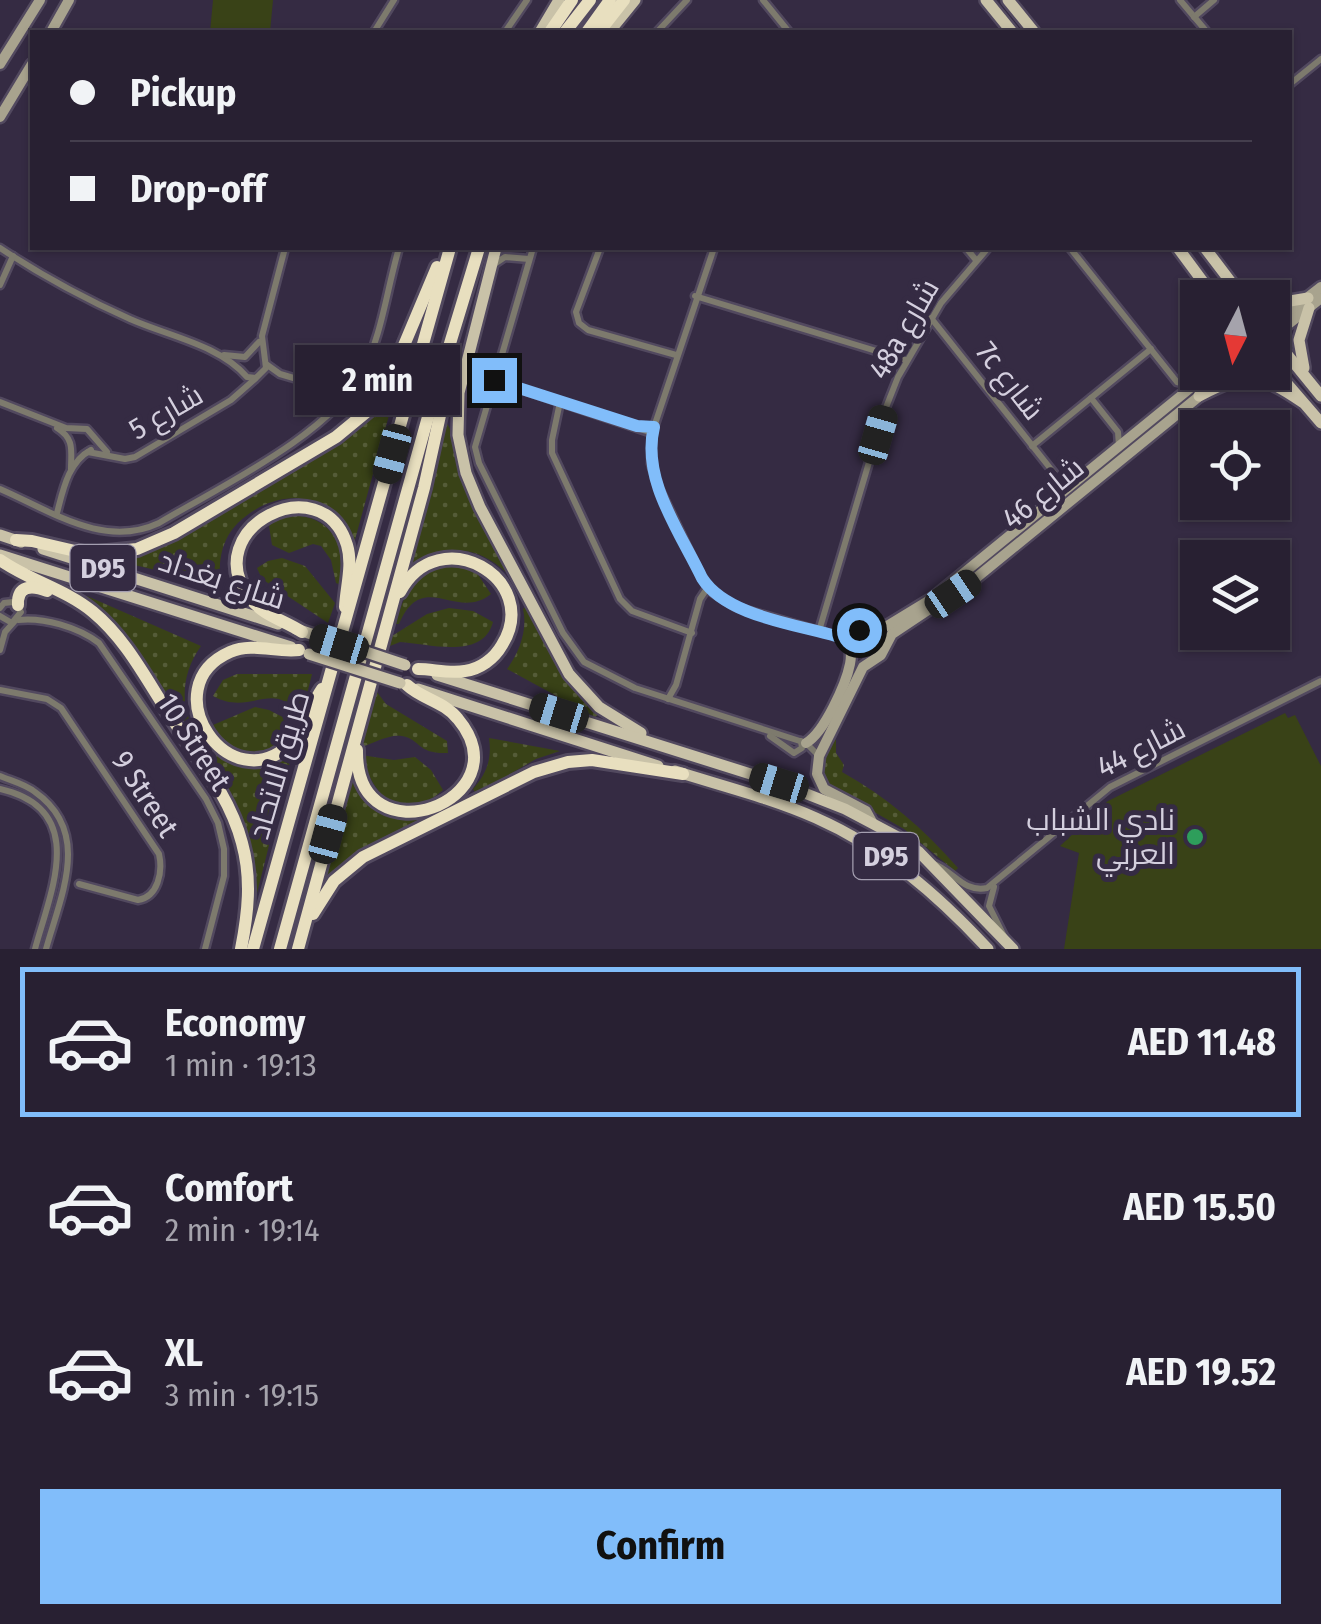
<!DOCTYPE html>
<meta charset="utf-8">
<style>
body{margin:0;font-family:"Fira Sans Condensed",Cairo,sans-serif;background:#342d3e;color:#f1f3f6;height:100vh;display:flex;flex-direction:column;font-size:38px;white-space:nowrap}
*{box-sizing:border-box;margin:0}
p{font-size:32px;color:#a5a3ac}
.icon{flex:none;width:55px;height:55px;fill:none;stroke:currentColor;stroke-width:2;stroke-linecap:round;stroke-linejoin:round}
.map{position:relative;height:949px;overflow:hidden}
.drawer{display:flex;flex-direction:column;background:#282032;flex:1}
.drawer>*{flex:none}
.hud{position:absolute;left:30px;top:30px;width:1262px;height:220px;border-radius:0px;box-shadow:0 2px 8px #0004,0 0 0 2px #443e4d;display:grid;align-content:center;height:220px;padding:0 40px;background:#282032}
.needle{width:65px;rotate:186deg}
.fabs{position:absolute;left:1180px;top:280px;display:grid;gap:20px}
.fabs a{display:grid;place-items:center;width:110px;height:110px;border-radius:0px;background:#282032;box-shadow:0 2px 8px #0004,0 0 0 2px #443e4d;font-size:50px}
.end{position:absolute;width:45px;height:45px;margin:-22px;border:12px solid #81bdfa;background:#111;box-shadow:0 0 0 5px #111}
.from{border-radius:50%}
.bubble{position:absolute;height:70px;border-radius:0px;background:#282032;box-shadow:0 2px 8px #0004,0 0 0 2px #443e4d;font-size:32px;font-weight:700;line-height:70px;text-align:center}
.car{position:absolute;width:30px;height:60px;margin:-30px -15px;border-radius:12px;box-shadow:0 0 8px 2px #0007;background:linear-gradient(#222 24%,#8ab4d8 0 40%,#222 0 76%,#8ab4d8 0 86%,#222 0)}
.hud b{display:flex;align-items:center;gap:35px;height:95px;font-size:38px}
.hud b+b{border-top:2px solid #443e4d}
.hud i{width:25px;height:25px;background:#f1f3f6}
ul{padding:18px 0 0;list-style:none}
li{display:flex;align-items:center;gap:30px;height:150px;margin:0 20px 15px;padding:0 20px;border:5px solid transparent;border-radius:0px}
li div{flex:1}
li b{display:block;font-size:38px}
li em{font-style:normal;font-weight:700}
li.on{border-color:#81bdfa}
li>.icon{width:90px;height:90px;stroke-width:1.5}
.action{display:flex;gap:20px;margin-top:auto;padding:20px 40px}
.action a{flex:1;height:115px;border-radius:0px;background:#81bdfa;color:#111;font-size:40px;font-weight:700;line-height:115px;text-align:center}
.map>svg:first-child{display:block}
.grass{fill:url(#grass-dots)}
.pitch{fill:#394217}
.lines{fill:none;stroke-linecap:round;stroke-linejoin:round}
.street-casing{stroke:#52495f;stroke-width:11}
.secondary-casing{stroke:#52495f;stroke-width:15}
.primary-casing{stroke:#52495f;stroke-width:16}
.highway-casing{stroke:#52495f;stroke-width:18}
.street{stroke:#7d7a6d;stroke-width:6}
.secondary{stroke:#a8a38e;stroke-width:10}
.primary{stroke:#c9c2a8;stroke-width:11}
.highway{stroke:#e8dfbf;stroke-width:12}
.primary-bridge-casing{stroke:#52495f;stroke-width:16;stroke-linecap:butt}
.primary-bridge{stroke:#c9c2a8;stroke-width:11}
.route{stroke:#81bdfa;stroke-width:12}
.leisure-dot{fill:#2e9e5b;stroke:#352b43;stroke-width:4}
.labels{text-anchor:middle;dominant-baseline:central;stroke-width:10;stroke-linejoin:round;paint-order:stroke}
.shield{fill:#352b43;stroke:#a49eb0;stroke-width:2.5}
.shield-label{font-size:28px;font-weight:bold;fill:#d4cfde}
.street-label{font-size:30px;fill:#d4cfde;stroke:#352b43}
.poi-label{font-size:30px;fill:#d4cfde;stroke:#352b43;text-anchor:end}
</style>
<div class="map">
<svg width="1321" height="949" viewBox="0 0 1321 949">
<defs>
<pattern id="grass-dots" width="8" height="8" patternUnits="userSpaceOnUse" patternTransform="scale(2.5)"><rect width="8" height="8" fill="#394217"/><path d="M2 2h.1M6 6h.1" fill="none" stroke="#555c38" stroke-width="1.8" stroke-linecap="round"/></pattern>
</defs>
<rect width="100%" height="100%" fill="#352b43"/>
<g class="grass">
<path d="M394 386H397L353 547C343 535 332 514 318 505 288 486 239 511 226 540 219 555 219 570 221 586L114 560 168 543 338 442 371 415Z"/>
<path d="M445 421C457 435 457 464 463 482 474 513 502 544 508 574 474 542 446 546 409 568Z"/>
<path d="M291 515C332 516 348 547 341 585L336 583 331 560 321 546 313 544 289 553 272 545 269 526 274 521Z"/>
<path d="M282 558 305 566 335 603 328 623 262 579 257 568 268 561Z"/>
<path d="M454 563 475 570 491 594C456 622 423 568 399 624H396C406 586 415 572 454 563Z"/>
<path d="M87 596 201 646C153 713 219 795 293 750L255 901 248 843 97 608 86 599Z"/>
<path d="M526 606 560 669 599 714 595 717 507 669C519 653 528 630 523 609Z"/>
<path d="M449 608 473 611 493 622C483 660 430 644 400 642L390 646 392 636 427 614Z"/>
<path d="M237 674H312L301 718C296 713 290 705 284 701 264 691 243 713 213 696L223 680Z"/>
<path d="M377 692 386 704 447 741 448 753C416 754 422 740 402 736 388 734 373 744 361 747Z"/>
<path d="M255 707 269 710 298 725C272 759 235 766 213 725Z"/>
<path d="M489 738 560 751 536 759 476 794 473 789C487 773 492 759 489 738Z"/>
<path d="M836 739V753L844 765 842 772C887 797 924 829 958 868L955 871 904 829 825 784 822 761Z"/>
<path d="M361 755 394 760 415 757 431 770 443 790C402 826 374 798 361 755Z"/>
<path d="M351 772 359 783 410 817 427 819C388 837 349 852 323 888L320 887Z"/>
</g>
<g class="pitch">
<path d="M213 0H273L270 32H210Z"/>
<path d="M1285 713 1288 718 1295 715 1321 766V949H1064L1079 853 1060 846 1108 801Z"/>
</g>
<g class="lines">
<g class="street-casing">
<g id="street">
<path d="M763 0 789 32"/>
<path d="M1180 0 1207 32"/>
<path d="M1194 17 1214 0"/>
<path d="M374 32 394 0"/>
<path d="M505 32 527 0"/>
<path d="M657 32 687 0"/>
<path d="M1290 84 1321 59"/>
<path d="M0 248C41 275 85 299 130 319 168 336 220 345 247 377L256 378 266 368 262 336 285 248"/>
<path d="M533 248 475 447 479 463 563 633 584 662 635 688 806 743 819 756"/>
<path d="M600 248 576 312 579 323 588 330 676 355"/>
<path d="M714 248 652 433 651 464 657 484 702 578 712 592 736 607 836 636 852 634"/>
<path d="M966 248 976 260"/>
<path d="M1070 248 1177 382 1192 386"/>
<path d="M496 263 505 257 529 259"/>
<path d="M0 285 13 256"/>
<path d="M695 296 906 360"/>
<path d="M931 318 1054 473 1059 493"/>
<path d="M224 355 245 357 259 342"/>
<path d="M266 364 280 374 348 394"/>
<path d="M494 380 652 433"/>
<path d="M492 387 511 388"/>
<path d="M1091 398 1118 432 1119 446"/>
<path d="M0 402 66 428 87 429 107 452"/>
<path d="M560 402 552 440V453L620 599 632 611 692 633"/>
<path d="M57 428C75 439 71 451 71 469"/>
<path d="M1032 446 1151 349"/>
<path d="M88 452 125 459 135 457 231 400 255 379"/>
<path d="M0 489C51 511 104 549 159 523 219 487 330 435 362 373 382 336 387 288 399 248"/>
<path d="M57 513C63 490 68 462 91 450"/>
<path d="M0 608 4 603 13 602 21 612 12 623 0 616"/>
<path d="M18 620C43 617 78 627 99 643L206 799 218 823 224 849V876L205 949"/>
<path d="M819 631 883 415 898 377 941 303 988 248"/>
<path d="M0 650 5 632 14 622"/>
<path d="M0 690 47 699 61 708 159 854C163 872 158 897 138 900L79 884"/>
<path d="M668 699 676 685 700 599 708 587"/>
<path d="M770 736 794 753 802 748 801 741"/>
<path d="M0 776C12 781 25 784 35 792 92 832 61 895 46 949"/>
<path d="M0 789C89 809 51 890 35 949"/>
<path d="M932 863C953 870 963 893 987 888L1110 787 1321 681"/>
<path d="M994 887 989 906 1005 938"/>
</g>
</g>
<g class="secondary-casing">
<g id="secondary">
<path d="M51 32 69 0"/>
<path d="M0 64 40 0"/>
<path d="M0 117 32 64"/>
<path d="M1272 325 1321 287"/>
<path d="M1272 337 1321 298"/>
<path d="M806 743C824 733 846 684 850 664 853 651 847 645 855 633L887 626 933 598 1210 372"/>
<path d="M872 822 866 811 824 789 817 774 819 756 863 667 881 655 892 634 976 578 1229 372"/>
</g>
</g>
<g class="primary-casing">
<g id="primary">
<path d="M986 0 1012 32"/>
<path d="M1008 0 1034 32"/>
<path d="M540 32 559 0"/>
<path d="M609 32 635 0"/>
<path d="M496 248 459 393 458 435 466 473 480 507 569 674 599 707 641 733"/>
<path d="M1178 248 1215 298"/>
<path d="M1205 248 1243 298"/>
<path d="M1272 304 1308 298"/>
<path d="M1272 336 1321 396"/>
<path d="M1272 349 1286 365"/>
<path d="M1272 366 1321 423"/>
<path d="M1304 368 1299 340 1309 308"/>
<path d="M1199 396C1246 372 1258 372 1302 402"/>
<path d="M0 535 21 542"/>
<path d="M43 549 278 624"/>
<path d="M0 555 291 647"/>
<path d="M296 629 339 643"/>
<path d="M437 675 779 783 845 809 896 836 919 852 1013 949"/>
<path d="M418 689 658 766"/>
<path d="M675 771C722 786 771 798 816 818 884 848 938 895 988 949"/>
</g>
</g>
<g class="highway-casing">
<g id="highway">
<path d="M550 32 572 0"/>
<path d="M565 32 590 0"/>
<path d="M587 32 610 0"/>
<path d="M599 32 624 0"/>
<path d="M16 540 32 541 88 554 137 549 174 533 336 437 370 409 386 388 437 267"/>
<path d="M0 560C30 581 65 589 93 612 127 640 147 681 171 717 197 757 230 796 242 843 252 879 248 913 241 949"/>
<path d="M400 592C439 519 543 579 502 645 494 659 480 669 465 671 449 674 433 669 418 669"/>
<path d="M18 605C17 585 32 585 47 591"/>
<path d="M302 632C284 620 263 616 250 598 196 529 322 464 347 545 353 565 346 587 345 607"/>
<path d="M299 650C276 653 253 642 230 652 151 687 230 804 291 743 306 729 310 706 322 689"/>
<path d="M357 750C355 864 526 800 458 719 445 702 422 699 407 685"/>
<path d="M313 914 334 881 363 857 534 772 568 762 592 760 683 774"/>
<path d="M253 949 450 248"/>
<path d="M280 949 431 406 479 248"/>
<path d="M298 949 424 488 452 361"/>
</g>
</g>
<use href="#street" class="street"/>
<use href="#secondary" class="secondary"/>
<use href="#primary" class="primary"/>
<use href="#highway" class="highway"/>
<g class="primary-bridge-casing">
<g id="primary-bridge">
<path d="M339 643 405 665"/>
<path d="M309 654 400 683"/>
</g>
</g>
<use href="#primary-bridge" class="primary-bridge"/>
</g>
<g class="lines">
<path class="route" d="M494 380 637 426 654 427C641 479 680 532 702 578 726 616 795 624 836 636L846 637 859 630"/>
</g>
<circle class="leisure-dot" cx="1195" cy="837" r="10"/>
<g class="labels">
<g class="shield">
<rect x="70.5" y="545" width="65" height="46" rx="8"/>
<rect x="853.5" y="833" width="65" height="46" rx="8"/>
</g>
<g class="shield-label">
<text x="103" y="568">D95</text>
<text x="886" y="856">D95</text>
</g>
<g class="street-label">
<text transform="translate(904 329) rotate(-60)">48a شارع</text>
<text transform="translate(1010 381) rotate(52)">7c شارع</text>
<text transform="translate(166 412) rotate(-30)">شارع 5</text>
<text transform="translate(1043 493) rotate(-39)">شارع 46</text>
<text transform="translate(222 580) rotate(18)">شارع بغداد</text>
<text transform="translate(194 742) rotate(57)">10 Street</text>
<text transform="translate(1141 748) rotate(-27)">شارع 44</text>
<text transform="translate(279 765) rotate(-74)">طريق الاتحاد</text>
<text transform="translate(145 794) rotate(57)">9 Street</text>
</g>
<g class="poi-label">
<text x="1175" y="820">نادي الشباب<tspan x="1175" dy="34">العربي</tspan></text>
</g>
</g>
</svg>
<div class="fabs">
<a><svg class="needle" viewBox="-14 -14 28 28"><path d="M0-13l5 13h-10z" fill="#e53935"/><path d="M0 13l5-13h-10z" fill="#a5a3ac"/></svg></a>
<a><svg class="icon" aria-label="locate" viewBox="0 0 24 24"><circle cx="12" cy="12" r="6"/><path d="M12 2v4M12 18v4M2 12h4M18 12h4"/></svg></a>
<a><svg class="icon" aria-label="layers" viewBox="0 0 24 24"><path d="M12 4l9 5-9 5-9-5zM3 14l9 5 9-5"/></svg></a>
</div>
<i class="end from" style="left:859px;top:630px"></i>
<i class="end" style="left:494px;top:380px"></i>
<div class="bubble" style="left:295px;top:345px;width:165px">2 min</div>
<i class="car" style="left:878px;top:435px;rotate:16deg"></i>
<i class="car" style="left:392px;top:454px;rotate:195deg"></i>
<i class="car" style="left:953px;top:594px;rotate:56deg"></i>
<i class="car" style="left:339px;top:644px;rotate:287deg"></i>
<i class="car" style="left:559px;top:713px;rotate:287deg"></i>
<i class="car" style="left:779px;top:783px;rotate:287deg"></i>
<i class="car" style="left:328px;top:834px;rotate:15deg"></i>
<div class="hud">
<b><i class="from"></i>Pickup</b>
<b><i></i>Drop-off</b>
</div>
</div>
<section class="drawer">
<ul>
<li class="on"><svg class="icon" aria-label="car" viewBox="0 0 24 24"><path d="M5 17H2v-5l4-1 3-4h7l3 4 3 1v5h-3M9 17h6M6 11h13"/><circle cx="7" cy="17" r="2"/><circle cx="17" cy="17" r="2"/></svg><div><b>Economy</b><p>1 min · 19:13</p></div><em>AED 11.48</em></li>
<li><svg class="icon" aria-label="car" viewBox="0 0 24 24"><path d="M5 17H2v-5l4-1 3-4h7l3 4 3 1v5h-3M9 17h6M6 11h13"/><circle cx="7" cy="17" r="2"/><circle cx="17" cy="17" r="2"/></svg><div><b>Comfort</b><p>2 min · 19:14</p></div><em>AED 15.50</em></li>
<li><svg class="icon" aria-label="car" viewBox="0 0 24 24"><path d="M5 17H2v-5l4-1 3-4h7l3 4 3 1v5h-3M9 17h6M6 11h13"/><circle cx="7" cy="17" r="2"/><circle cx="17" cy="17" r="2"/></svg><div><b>XL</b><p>3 min · 19:15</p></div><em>AED 19.52</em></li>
</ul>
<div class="action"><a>Confirm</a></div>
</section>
